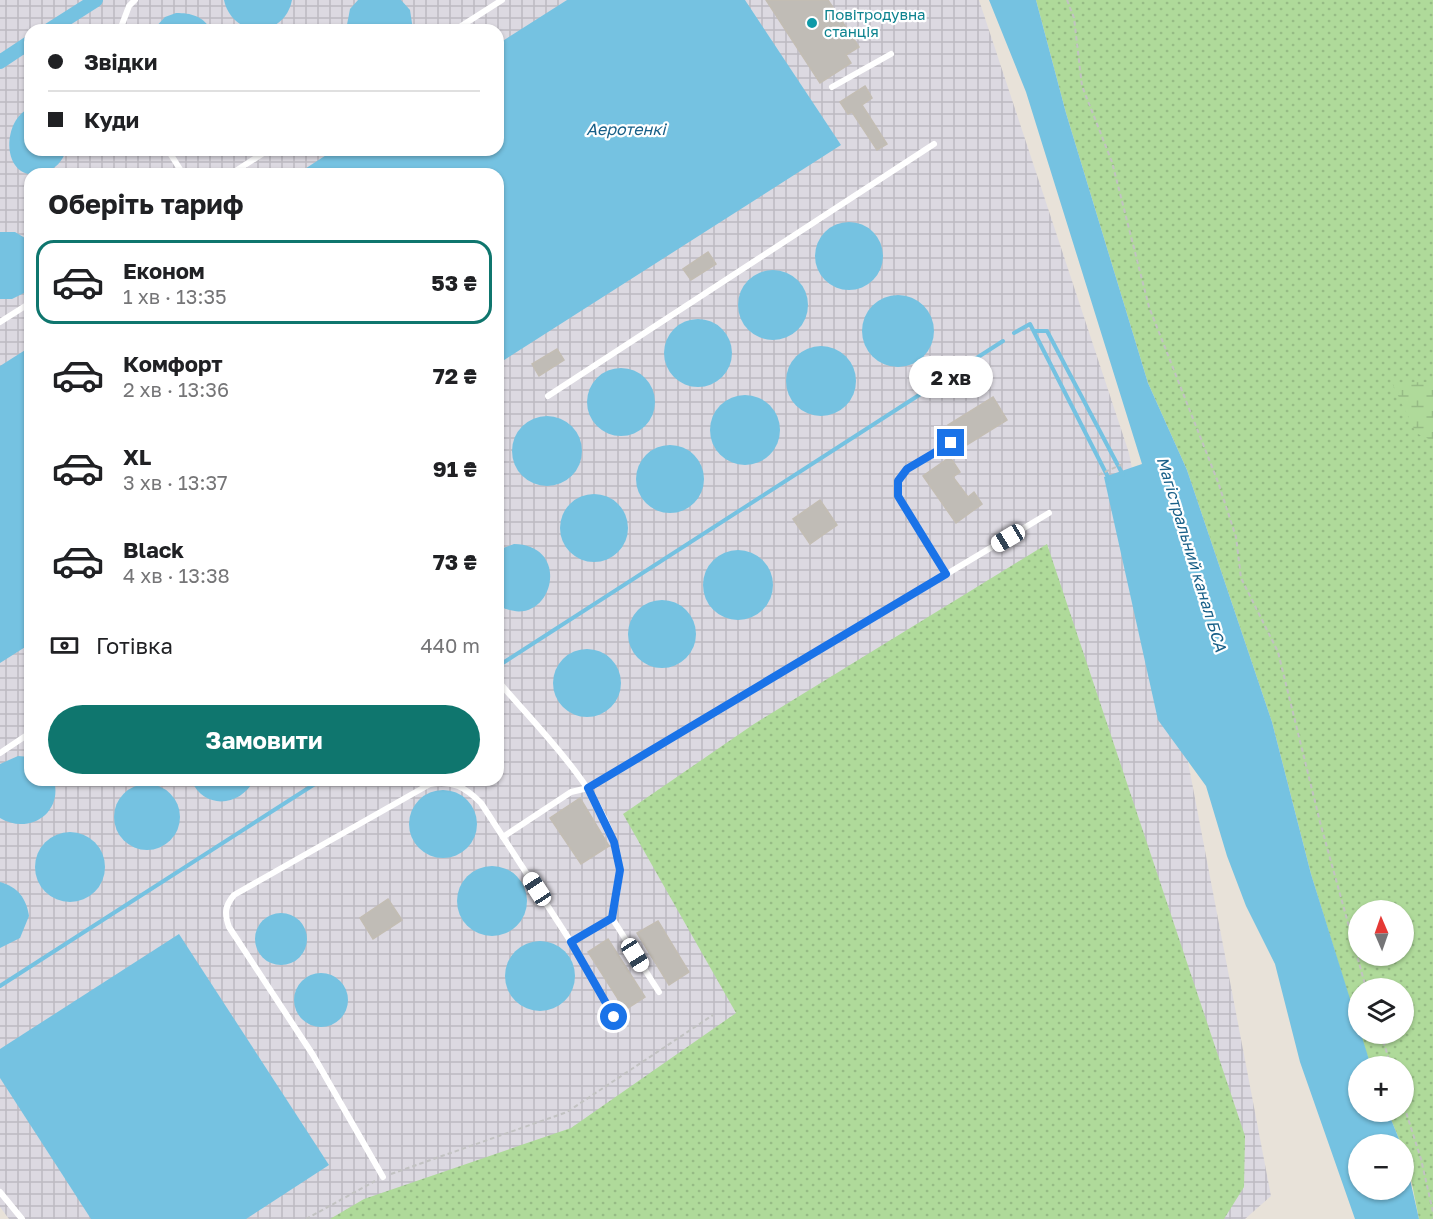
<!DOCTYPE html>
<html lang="uk">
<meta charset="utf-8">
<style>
body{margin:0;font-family:"Golos Text",sans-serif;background:#f2f2f2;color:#202124;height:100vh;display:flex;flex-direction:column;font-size:22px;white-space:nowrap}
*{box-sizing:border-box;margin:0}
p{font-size:20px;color:#757577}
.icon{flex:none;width:33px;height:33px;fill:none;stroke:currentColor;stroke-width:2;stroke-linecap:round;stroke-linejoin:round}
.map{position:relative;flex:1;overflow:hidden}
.drawer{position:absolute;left:24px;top:168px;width:480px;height:618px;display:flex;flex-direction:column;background:#fff;border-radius:18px;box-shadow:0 2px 4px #0004}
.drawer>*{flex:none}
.banner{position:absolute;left:24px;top:24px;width:480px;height:132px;border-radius:18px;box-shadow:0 2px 4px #0004;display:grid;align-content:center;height:132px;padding:0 24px;background:#fff}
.needle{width:39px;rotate:358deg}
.controls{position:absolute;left:1348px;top:900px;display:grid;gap:12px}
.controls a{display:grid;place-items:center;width:66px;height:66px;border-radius:50%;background:#fff;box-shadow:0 2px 4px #0004;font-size:30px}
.end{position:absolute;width:27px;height:27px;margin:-14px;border:8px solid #1a73e8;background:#fff;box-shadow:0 0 0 3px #fff}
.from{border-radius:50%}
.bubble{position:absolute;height:42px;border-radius:21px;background:#fff;box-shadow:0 2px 4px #0004;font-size:20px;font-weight:700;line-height:42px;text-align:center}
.car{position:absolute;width:18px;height:36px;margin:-18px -9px;border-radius:8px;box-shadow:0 0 4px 2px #0007;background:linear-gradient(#fff 24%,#345 0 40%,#fff 0 76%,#345 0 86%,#fff 0)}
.banner b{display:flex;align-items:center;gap:21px;height:57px;font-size:22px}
.banner b+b{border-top:2px solid #e0e0e0}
.banner i{width:15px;height:15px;background:#202124}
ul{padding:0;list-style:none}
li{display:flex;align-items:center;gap:18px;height:84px;margin:0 12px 9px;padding:0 12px;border:3px solid transparent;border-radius:18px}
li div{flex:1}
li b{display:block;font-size:22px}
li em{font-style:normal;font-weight:700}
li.current{border-color:#0f766e}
li>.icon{width:54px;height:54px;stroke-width:1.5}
h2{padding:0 24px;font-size:27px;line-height:72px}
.pay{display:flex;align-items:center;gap:15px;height:66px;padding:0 24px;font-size:22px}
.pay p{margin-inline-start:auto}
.cta{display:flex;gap:12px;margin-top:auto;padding:12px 24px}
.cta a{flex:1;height:69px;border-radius:36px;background:#0f766e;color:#fff;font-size:24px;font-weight:700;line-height:69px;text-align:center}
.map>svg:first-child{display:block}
.industrial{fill:url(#industrial-grid);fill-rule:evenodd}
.grass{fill:url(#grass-dots);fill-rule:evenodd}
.wetland{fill:url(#wetland-marsh)}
.water{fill:#75c2e1}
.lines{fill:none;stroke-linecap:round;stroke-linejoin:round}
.stream{stroke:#75c2e1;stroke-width:4}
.canal{stroke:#75c2e1;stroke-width:14}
.building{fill:#c0bcb6;stroke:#c3bdb3;stroke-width:1.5}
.path{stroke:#c2c2c2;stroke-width:2;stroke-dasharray:4.5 3;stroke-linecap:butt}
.service{stroke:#fff;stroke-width:6}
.route{stroke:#1a73e8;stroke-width:8}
.culture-dot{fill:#0f9aa8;stroke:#fff;stroke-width:2}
.labels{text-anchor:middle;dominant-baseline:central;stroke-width:4.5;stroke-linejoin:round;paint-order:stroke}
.culture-label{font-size:15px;fill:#0d838f;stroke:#fff;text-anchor:start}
.water-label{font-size:16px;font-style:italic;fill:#196088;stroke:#fff}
</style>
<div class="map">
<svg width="1433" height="1219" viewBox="0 0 1433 1219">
<defs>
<pattern id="industrial-grid" width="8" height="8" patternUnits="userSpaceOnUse" patternTransform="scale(1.5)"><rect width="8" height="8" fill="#dcd9e1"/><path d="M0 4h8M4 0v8" fill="none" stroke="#bdbac1"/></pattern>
<pattern id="grass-dots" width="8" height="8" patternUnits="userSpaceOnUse" patternTransform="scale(1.5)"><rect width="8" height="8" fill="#afda9a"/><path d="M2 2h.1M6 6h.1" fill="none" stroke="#96bb85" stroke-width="1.8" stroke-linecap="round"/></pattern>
<pattern id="wetland-marsh" width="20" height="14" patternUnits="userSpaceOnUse" patternTransform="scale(1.5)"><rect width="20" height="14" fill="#afda9a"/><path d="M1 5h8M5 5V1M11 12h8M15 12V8" fill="none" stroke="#96bb85"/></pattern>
</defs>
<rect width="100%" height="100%" fill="#e8e2d9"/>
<path class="industrial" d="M0 0H979L1129 453 1271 1196 1245 1219H9L0 1207ZM30 30H498V150H30ZM30 174H498V780H30Z"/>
<g class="grass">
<path d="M1036 0H1433V1219H1419L1404 1144H1401L1388 1112H1404V1066H1371L1360 1034H1404V988H1359V1030L1311 874 1272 722 1187 470 1148 383 1066 113ZM1359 910H1404V956H1359Z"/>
<path d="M1047 544 1245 1136 1244 1187 1224 1219H330L364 1199 571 1128 736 1013 623 814 754 724Z"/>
</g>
<path class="wetland" d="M1425 382 1433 385V441L1416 433 1392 383Z"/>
<g class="water">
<path d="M224 0H292C284 40 232 38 224 0Z"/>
<path d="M358 0H401L410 10 413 30H346L350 9Z"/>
<path d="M567 0H745L841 145 498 364V174H297L334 150H498V44Z"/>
<path d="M989 0H1036L1066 113 1148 383 1187 470 1272 722 1311 874 1371 1066H1359V1112H1388L1401 1144H1359V1190H1404V1153L1419 1219H1355L1300 1062 1275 964 1246 906 1227 856 1206 786 1158 720 1104 477 1142 464 1026 92Z"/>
<path d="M176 13C191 13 203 16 211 30H153L165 17Z"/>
<path d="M30 108V150H66C63 161 55 169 45 173 1 186 0 120 30 108Z"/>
<circle cx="849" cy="256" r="34"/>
<path d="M0 232H15L30 241V290L12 299H0Z"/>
<circle cx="773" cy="305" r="35"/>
<circle cx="898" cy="331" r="36"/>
<circle cx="698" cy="353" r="34"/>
<circle cx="821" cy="381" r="35"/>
<path d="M30 347V644L0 663V366Z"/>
<circle cx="621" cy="402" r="34"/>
<circle cx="745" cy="430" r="35"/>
<circle cx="547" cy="451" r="35"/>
<circle cx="670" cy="479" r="34"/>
<circle cx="594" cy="528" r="34"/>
<path d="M514 544C576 545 550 636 498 605V550Z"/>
<circle cx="738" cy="585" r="35"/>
<circle cx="662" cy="634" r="34"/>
<circle cx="587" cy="683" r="34"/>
<path d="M18 756 30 757V780H54C63 814 28 835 0 818V764Z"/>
<path d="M191 780H254C240 807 204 810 191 780Z"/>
<circle cx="147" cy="817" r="33"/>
<circle cx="443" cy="824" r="34"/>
<circle cx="70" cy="867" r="35"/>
<circle cx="492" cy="901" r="35"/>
<path d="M0 882C18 887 26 898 29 916L20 938 0 948Z"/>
<circle cx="281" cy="939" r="26"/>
<path d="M179 934 329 1165 246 1219H91L0 1078V1049Z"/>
<circle cx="540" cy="976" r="35"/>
<circle cx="321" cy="1000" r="27"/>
</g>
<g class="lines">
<g class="stream">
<path d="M1034 331H1047L1123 475"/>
<path d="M1014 333 1030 324 1109 479"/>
<path d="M498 666 1003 341"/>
<path d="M0 986 321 780"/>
</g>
<g class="canal">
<path d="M49 30 96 0"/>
<path d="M0 62 30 42"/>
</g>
</g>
<g class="building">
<path d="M766 0H828L859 47 846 55 851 63 820 83Z"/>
<path d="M865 86 872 98 862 105 887 144 877 150 852 112 848 114 840 102Z"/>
<path d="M708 252 716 264 691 280 683 269Z"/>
<path d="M557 349 564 360 539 376 532 364Z"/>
<path d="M993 397 1007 420 962 448 948 425Z"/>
<path d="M950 457 960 472 953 477 968 497 974 492 982 504 956 523 923 476Z"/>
<path d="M820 500 837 525 810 544 793 519Z"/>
<path d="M580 798 609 846 581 864 550 818Z"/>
<path d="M388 899 402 920 373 939 360 918Z"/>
<path d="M658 921 689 972 669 985 637 933Z"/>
<path d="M608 939 645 997 625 1010 588 952Z"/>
</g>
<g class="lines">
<g class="path">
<path d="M1067 0 1074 18 1082 86 1112 162 1149 307 1218 482 1236 537 1241 578 1278 652 1320 822 1366 988"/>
<path d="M1098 475 1123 464"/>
<path d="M1381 1034 1391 1066"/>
<path d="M1404 1106 1421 1159 1433 1212"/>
<path d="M391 1174 567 1112 713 1015"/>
<path d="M306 1219 375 1181"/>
</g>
<g class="service">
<path d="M120 30 129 6 135 0"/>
<path d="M455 30 502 0"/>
<path d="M832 87 891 54"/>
<path d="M168 150 183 174"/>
<path d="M231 174 268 150"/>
<path d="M0 322 30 303"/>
<path d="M548 396 934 144"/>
<path d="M946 574 898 496V481L907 469 951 443"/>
<path d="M498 681C542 733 612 797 619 868 621 883 615 903 612 918L659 992"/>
<path d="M0 753 30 733"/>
<path d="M503 837 571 792 588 788 1049 513"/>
<path d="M571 942 612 918"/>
<path d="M383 1177 313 1055 229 927C224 913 225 906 234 895L430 784C453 780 465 787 481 803L571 942 614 1017"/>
<path d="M0 1192 22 1219"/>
</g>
</g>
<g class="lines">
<path class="route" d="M614 1017 571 942 612 918 620 870 614 842 588 788 946 574 898 496V481L907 469 951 443"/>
</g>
<circle class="culture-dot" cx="812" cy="23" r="6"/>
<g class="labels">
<g class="culture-label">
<text x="824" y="14">Повітродувна<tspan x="824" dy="17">станція</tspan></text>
</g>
<g class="water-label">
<text x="626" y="129">Аеротенкі</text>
<text transform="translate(1192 554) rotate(73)">Магістральний канал БСА</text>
</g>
</g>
</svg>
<div class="controls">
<a><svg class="needle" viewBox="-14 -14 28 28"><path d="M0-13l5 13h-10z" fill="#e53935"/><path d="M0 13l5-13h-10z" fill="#757577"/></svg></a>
<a><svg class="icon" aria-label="layers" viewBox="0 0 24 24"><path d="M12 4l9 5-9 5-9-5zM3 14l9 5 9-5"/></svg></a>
<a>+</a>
<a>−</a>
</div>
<i class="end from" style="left:614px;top:1017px"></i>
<i class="end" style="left:951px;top:443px"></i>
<div class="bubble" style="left:909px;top:356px;width:84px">2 хв</div>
<i class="car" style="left:1008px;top:538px;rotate:239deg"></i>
<i class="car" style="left:537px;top:889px;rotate:327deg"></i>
<i class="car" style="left:635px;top:955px;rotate:148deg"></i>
<div class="banner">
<b><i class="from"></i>Звідки</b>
<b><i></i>Куди</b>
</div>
<section class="drawer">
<h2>Оберіть тариф</h2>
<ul>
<li class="current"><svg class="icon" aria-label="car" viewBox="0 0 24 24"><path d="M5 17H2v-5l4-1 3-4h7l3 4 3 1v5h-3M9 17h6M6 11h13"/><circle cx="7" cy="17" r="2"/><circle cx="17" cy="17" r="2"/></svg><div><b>Економ</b><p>1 хв · 13:35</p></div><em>53 ₴</em></li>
<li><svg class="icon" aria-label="car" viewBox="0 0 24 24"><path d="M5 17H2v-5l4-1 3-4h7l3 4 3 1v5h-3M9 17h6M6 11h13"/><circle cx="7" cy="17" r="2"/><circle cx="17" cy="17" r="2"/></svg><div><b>Комфорт</b><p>2 хв · 13:36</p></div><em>72 ₴</em></li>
<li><svg class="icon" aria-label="car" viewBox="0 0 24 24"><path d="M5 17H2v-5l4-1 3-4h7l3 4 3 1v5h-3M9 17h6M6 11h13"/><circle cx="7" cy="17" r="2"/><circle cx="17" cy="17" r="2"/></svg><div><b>XL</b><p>3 хв · 13:37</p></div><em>91 ₴</em></li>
<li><svg class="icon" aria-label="car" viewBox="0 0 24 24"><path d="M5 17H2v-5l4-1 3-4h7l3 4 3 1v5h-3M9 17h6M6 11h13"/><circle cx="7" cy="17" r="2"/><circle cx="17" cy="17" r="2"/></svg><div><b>Black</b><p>4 хв · 13:38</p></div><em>73 ₴</em></li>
</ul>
<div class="pay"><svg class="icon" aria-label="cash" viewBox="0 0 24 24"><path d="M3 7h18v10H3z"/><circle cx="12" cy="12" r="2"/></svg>Готівка<p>440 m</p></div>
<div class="cta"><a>Замовити</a></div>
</section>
</div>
